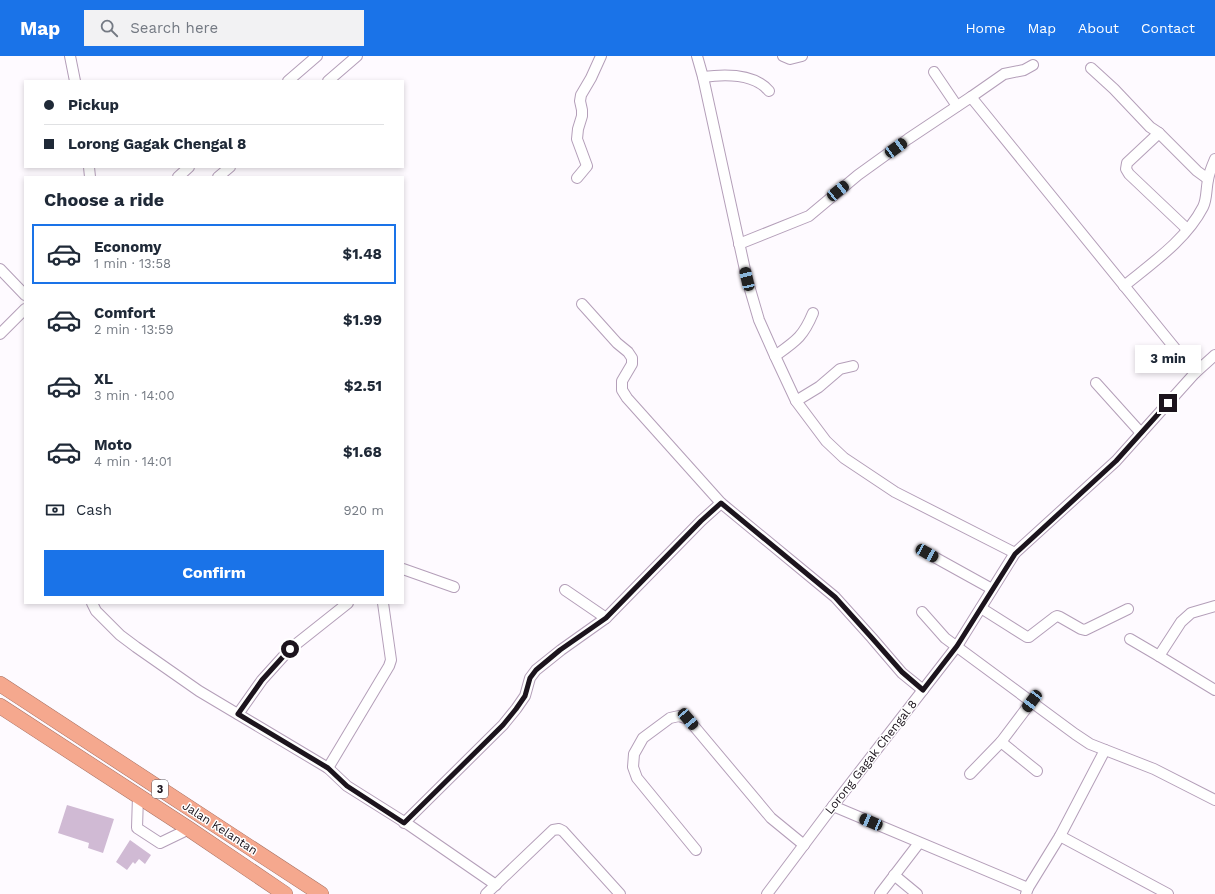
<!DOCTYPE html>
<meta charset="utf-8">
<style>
body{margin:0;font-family:"Work Sans",sans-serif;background:#f2f2f3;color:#1f2937;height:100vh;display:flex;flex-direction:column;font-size:15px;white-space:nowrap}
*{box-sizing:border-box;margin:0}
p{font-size:13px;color:#747a83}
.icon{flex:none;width:22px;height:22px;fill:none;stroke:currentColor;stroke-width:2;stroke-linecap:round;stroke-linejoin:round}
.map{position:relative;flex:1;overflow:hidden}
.sheet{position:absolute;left:24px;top:120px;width:380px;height:428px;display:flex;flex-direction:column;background:#fff;border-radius:0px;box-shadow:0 2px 6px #0003}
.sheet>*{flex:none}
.hud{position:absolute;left:24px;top:24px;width:380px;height:88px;border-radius:0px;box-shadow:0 2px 6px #0003;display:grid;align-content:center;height:88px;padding:0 20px;background:#fff}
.end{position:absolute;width:18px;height:18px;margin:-9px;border:5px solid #1c141d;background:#fff;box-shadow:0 0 0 2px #fff}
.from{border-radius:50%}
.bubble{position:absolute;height:28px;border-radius:0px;background:#fff;box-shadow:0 2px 6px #0003;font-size:13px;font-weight:700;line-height:28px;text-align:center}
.car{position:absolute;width:12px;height:24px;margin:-12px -6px;border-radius:5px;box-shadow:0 0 3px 1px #0007;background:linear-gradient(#222 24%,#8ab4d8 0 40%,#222 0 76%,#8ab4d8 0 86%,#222 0)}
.hud b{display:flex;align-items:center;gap:14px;height:38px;font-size:15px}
.hud b+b{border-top:1px solid #e0e1e3}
.hud i{width:10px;height:10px;background:#1f2937}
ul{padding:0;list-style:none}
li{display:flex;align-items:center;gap:12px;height:60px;margin:0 8px 6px;padding:0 12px;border:2px solid transparent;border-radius:0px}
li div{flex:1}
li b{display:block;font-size:15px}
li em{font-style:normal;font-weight:700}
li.active{border-color:#1a73e8}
li>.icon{width:36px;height:36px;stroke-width:1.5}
h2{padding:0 20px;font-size:18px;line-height:48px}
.pay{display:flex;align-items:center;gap:10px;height:44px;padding:0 20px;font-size:15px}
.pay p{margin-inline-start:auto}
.button{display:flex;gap:8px;margin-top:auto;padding:8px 20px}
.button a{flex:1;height:46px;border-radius:0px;background:#1a73e8;color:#fff;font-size:16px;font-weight:700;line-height:46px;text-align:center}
header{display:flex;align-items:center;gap:24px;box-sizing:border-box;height:56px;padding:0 20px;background:#1a73e8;color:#fff}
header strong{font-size:19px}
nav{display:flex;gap:22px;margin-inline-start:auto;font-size:14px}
.search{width:280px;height:36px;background:#f2f2f3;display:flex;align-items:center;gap:10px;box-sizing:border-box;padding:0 14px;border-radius:0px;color:#747a83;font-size:15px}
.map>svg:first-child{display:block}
.building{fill:#d0bad4}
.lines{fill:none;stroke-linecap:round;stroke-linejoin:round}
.minor-casing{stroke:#b49fb9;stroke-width:12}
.highway-casing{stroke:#a97466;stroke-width:16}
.minor{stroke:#fff;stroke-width:10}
.highway{stroke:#f5a88e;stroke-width:15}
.route{stroke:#1c141d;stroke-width:5}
.labels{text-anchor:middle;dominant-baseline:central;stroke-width:3;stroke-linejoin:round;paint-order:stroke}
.shield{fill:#fff;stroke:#605a61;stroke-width:1}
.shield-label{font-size:11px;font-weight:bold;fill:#1c141d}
.street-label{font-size:12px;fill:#1c141d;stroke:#fff}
</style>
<header>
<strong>Map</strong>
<div class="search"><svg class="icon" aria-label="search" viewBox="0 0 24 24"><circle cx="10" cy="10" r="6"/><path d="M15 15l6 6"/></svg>Search here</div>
<nav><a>Home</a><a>Map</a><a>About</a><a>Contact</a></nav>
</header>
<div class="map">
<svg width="1215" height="838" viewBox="0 0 1215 838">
<rect width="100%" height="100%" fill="#fefaff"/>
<g class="building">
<path d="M67 749 114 763 103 797 88 792 89 787 58 777Z"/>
<path d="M130 784 151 799 145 808 139 803 135 808 133 806 127 814 116 806Z"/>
</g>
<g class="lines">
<g class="minor-casing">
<g id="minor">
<path d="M70 0 75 25"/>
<path d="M697 0 703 21 747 223 759 264 775 300 796 345 826 385 844 402 895 436 1015 497"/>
<path d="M783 0 790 3 802 0"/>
<path d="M1091 12 1114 33 1150 71 1159 77 1197 115 1208 123"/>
<path d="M934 16 957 50"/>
<path d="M703 21C725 18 754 17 769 35"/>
<path d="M288 25 317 0"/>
<path d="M328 25 357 0"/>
<path d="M971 41 1004 18 1024 14 1033 9"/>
<path d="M1159 77 1127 107 1126 113 1129 118 1187 173"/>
<path d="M89 111 90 121"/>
<path d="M178 121 189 111"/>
<path d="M218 121 230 111"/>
<path d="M577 122 587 110 577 83 578 73 582 60V54L580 45 581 39 591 22 601 0"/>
<path d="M739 188 809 160 858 119 908 83 971 41 1195 317"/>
<path d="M0 213 25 239"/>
<path d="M1124 230C1152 207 1186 184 1203 151 1207 143 1206 133 1208 124 1209 117 1212 110 1215 103"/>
<path d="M582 248 617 287 628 296 632 302V308L622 325V334L627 342 721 447"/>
<path d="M0 278 25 253"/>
<path d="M775 300C796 285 803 281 813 257"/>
<path d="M1096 327 1141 377"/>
<path d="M796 345 819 331 840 313 853 310"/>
<path d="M927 497 992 533"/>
<path d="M403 513 454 531"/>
<path d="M565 534 606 562 701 465 721 447 835 541 872 582 902 617 923 634"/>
<path d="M92 547 96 555 120 579 136 591 199 635 328 712 347 730 409 769 496 829"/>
<path d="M1215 550 1191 557 1181 566 1159 600 1215 634"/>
<path d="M981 552 1027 581H1029L1055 561 1057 560 1060 561 1081 573 1085 574 1128 553"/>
<path d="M922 556 945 582 1075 678 1090 688 1154 713 1215 744"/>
<path d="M1130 583 1159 600"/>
<path d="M238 658 262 624 290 593 348 547"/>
<path d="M1001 686 1037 715"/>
<path d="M328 712 389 610 391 604 383 547"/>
<path d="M970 718 1001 686 1032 645"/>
<path d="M138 740 137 772 160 787 189 773"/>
<path d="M833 750 1028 832"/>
<path d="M404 767 503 669 516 653 525 640 530 622 536 614 561 594 606 562"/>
<path d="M1060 780 1168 838"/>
<path d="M696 794 637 722 633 711 634 698 643 682 670 662 679 660 688 663 771 762 804 789"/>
<path d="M894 819 917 838"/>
<path d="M486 838 553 774 559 773 563 775 620 838"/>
<path d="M767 838 833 750 957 590 1015 497 1116 405 1195 317 1215 299"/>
<path d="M880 838 919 787"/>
<path d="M1026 838 1028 832 1060 780 1105 694"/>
</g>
</g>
<g class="highway-casing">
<g id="highway">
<path d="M0 628 321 838"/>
<path d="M0 650 189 773 285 838"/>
</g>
</g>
<use href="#minor" class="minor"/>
<use href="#highway" class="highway"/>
</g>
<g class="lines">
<path class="route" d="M290 593 262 624 238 658 328 712 347 730 404 767 503 669 516 653 525 640 530 622 536 614 560 594 606 562 701 465 721 447 835 541 872 582 902 616 923 634 957 590 1015 498 1116 405 1168 347"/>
</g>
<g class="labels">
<rect class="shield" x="152" y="724" width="16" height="18" rx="3"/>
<g class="shield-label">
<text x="160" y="733">3</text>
</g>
<g class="street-label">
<text transform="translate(871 701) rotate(-52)">Lorong Gagak Chengal 8</text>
<text transform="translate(220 772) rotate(33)">Jalan Kelantan</text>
</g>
</g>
</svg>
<i class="end from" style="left:290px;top:593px"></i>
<i class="end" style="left:1168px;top:347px"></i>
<div class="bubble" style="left:1135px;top:289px;width:66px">3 min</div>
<i class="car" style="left:896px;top:92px;rotate:54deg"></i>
<i class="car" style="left:838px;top:135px;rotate:51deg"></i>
<i class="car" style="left:747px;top:223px;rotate:347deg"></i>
<i class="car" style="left:927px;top:497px;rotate:119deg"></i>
<i class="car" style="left:1032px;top:645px;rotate:217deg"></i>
<i class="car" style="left:688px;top:663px;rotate:140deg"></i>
<i class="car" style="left:871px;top:766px;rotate:293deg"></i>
<div class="hud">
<b><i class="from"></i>Pickup</b>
<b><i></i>Lorong Gagak Chengal 8</b>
</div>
<section class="sheet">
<h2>Choose a ride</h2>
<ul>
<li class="active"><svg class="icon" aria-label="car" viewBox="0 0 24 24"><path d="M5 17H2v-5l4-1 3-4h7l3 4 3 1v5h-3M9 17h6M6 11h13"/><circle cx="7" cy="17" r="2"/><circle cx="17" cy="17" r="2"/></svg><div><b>Economy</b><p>1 min · 13:58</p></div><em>$1.48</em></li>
<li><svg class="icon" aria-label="car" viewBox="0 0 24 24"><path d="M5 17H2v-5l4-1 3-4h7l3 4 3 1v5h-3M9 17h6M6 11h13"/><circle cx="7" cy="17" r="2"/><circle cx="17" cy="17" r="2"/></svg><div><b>Comfort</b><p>2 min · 13:59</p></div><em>$1.99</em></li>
<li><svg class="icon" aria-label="car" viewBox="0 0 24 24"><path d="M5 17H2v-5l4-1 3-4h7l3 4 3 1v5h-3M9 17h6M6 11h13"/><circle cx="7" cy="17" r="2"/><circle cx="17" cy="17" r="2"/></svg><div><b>XL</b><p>3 min · 14:00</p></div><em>$2.51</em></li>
<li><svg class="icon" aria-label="car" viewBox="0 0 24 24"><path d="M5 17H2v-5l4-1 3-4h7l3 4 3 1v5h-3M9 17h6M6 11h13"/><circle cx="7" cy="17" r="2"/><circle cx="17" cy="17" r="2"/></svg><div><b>Moto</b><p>4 min · 14:01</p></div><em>$1.68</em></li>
</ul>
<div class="pay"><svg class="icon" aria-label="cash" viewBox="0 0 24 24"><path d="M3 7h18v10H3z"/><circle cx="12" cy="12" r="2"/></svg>Cash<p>920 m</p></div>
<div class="button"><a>Confirm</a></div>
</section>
</div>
